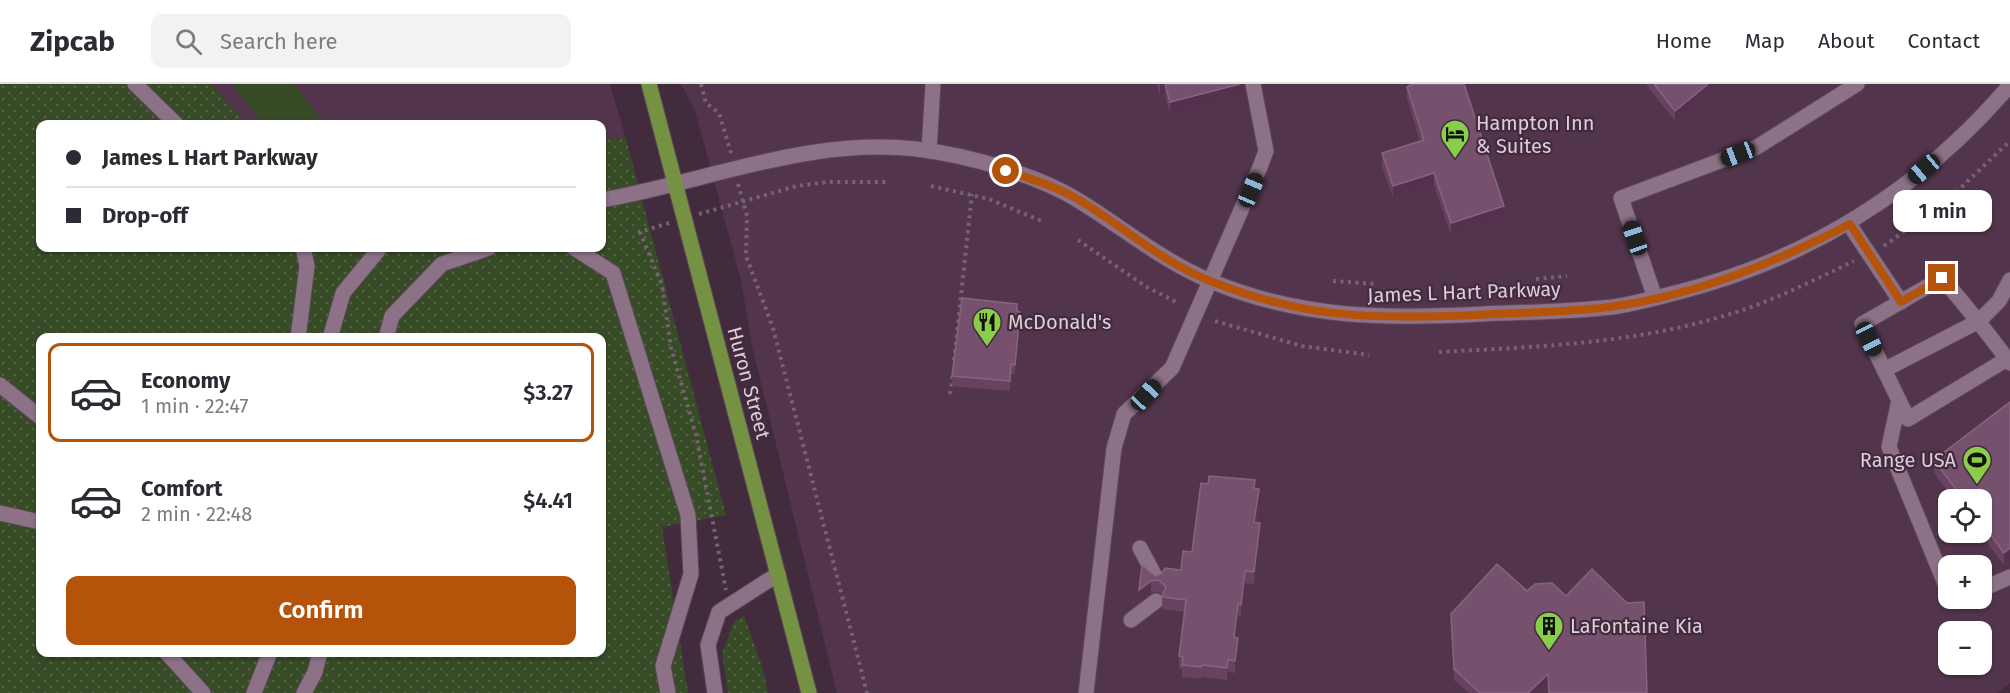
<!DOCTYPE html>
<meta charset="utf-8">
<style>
body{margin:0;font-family:"Fira Sans",sans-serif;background:#f2f2f3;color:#2b2b33;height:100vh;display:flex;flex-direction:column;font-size:22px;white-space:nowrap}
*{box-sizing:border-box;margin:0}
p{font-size:20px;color:#7c7c81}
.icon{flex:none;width:33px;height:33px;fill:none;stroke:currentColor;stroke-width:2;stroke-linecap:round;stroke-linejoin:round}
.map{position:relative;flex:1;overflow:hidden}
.sheet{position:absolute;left:36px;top:249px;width:570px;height:324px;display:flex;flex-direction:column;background:#fff;border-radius:12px;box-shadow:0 2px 4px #0004}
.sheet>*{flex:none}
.banner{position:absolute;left:36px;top:36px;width:570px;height:132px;border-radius:12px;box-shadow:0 2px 4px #0004;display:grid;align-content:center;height:132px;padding:0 30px;background:#fff}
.buttons{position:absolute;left:1938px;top:405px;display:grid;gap:12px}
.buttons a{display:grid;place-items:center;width:54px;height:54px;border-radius:12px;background:#fff;box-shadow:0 2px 4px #0004;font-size:30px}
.end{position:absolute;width:27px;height:27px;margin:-14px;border:8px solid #b45309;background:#fff;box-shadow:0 0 0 3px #fff}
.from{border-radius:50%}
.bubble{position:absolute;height:42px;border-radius:12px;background:#fff;box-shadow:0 2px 4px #0004;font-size:20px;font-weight:600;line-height:42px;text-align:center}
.car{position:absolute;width:18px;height:36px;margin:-18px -9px;border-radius:8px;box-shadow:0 0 4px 2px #0007;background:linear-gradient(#222 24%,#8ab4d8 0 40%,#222 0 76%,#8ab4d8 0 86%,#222 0)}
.banner b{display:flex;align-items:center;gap:21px;height:57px;font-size:22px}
.banner b+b{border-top:2px solid #e1e1e2}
.banner i{width:15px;height:15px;background:#2b2b33}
ul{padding:10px 0 0;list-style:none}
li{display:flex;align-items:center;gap:18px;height:99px;margin:0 12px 9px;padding:0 18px;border:3px solid transparent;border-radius:12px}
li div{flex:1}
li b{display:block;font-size:22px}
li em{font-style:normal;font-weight:600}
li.active{border-color:#b45309}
li>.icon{width:54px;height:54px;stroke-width:1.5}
.cta{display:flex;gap:12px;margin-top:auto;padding:12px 30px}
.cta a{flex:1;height:69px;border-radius:12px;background:#b45309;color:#fff;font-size:24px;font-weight:600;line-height:69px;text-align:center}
header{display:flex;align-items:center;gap:36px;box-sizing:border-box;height:84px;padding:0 30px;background:#fff;border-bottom:2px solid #e1e1e2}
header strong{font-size:28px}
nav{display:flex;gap:33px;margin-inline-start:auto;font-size:21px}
.search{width:420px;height:54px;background:#f2f2f3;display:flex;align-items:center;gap:15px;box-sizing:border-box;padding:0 21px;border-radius:12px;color:#7c7c81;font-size:22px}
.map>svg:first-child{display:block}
.built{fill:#52354c;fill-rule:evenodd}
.grass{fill:url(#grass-dots);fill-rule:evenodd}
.pitch{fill:#364b26}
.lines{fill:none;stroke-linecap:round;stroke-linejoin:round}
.minor-casing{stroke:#5b4757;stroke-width:17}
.major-casing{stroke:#5b4757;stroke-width:17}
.path{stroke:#776273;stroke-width:4;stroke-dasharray:3 4.5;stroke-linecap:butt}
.minor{stroke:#8d7287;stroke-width:15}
.major{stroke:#759242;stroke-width:15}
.wall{fill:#694261}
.shaded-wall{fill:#54324e}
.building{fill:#75516e;stroke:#86647f;stroke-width:1.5}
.route{stroke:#b45309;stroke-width:8}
.labels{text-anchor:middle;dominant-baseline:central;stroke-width:4.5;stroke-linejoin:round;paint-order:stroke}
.poi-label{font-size:20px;fill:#ddced9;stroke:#432b3e;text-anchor:start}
.street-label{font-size:20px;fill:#ddced9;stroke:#432b3e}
</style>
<header>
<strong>Zipcab</strong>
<div class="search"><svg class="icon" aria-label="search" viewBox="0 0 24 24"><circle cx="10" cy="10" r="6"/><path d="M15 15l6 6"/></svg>Search here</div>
<nav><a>Home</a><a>Map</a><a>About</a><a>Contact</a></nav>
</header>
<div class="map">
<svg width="2010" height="609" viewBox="0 0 2010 609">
<defs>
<pattern id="grass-dots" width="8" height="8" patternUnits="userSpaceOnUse" patternTransform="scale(1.5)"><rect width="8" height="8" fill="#364b26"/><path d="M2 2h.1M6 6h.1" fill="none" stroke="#536445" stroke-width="1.8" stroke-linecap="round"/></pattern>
</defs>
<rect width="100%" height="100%" fill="#432b3e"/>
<g class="built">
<path d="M211 0H610L625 52 602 56V40H247Z"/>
<path d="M681 0H2010V599L1997 609H837L752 262 742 200 695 26ZM1948 416H1982V448H1948ZM1948 482H1982V514H1948ZM1948 548H1982V580H1948Z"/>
</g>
<g class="grass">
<path d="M0 0H211L247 40H40V164H602V56L625 52 726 431 662 443 688 609H0ZM40 254H602V568H40Z"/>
<path d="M744 532 763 585 768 609H728L722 570 734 537Z"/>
</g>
<path class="pitch" d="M232 0H294L325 40H263Z"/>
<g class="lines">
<g class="minor-casing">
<g id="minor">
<path d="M135 0 176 40"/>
<path d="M929 67 933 0"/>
<path d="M602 116C709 97 813 51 924 66 969 72 1037 91 1076 115 1121 142 1163 178 1213 198 1303 235 1387 235 1483 230 1526 228 1570 228 1612 223 1635 220 1658 213 1679 208 1812 174 1921 105 2010 1"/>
<path d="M1849 140 1901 218"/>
<path d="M574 164 613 189 688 431 691 490 663 582 668 609"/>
<path d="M1655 214 1621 114 1757 63 1857 0"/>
<path d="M298 254 307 182 303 164"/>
<path d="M330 254 343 209 380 164"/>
<path d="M386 254 392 232 442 180 489 164"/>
<path d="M2007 275 1908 335 1862 240 1942 194C1966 222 1988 249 2010 279"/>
<path d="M1884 286 1979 237 1999 217 2010 196"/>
<path d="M0 301 40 333"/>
<path d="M1899 316 1889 363 1948 507"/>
<path d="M0 429 40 438"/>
<path d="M1140 464 1156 494"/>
<path d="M1982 505 2010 493"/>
<path d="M1951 514 1953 517 1959 514"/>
<path d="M1131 536 1156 517"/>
<path d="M166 568 203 609"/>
<path d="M254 609 270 568"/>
<path d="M304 609 315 588 320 568"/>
<path d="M715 609 708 561 719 528 778 490"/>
<path d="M1086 609 1114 364 1124 330 1172 284 1260 83 1266 67 1253 0"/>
</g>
</g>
<g class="major-casing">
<path id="major" d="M649 0 809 609"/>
</g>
<g class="path">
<path d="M701 0 706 19 719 29 731 69"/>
<path d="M738 100 747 132 746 172 773 244 867 609"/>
<path d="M931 102 989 115 1044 138"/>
<path d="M699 130 797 102 828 98H886"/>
<path d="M669 139 640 148 662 201 671 264 696 351 726 506"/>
<path d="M1078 156 1145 202 1178 219"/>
<path d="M1884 162 1951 113 2010 57"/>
<path d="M1536 195 1567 192"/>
<path d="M1333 197 1376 200"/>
<path d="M1215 237 1302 262 1369 271"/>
<path d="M1439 268C1533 263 1629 260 1720 233 1767 220 1810 198 1854 177"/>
<path d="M954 276 972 110"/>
<path d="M950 310 953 290"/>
</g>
<use href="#minor" class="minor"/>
<use href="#major" class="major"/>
</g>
<g class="wall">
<path d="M1157 0H1242V12L1170 31 1165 10 1160 11Z"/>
<path d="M1409 0H1464L1504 134 1451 151 1434 101 1393 114 1382 82V69L1420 57 1407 15V3L1409 2Z"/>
<path d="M1646 0H1721L1675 37Z"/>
<path d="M1017 227 1020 238 1015 291 1011 290 1010 307 952 302V292Z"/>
<path d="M2010 318 2004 481 1979 448H1982V416H1954L1934 389V376Z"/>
<path d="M1255 404 1259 417 1256 439 1260 451 1254 500 1245 499 1241 533 1238 532 1235 553 1238 566 1235 589 1228 588 1227 596 1202 593 1201 595 1182 593V585L1179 584V572L1185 528 1162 525V511L1159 508 1151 509 1139 518V506L1155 492 1181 486 1192 468Z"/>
<path d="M1527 507 1647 609H1548V600L1539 609H1469L1454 596 1451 530Z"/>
</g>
<g class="shaded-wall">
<path d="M1160 0H1165V10L1160 11Z"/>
<path d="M1240 0H1242V12L1170 31V18Z"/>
<path d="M1708 0H1721L1675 37V27Z"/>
<path d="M1434 89V101L1393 114V102Z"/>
<path d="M1504 122V134L1451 151V139Z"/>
<path d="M1020 228V238L1015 291V281Z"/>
<path d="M1011 280V290L1010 307V297Z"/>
<path d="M1259 405V417L1254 450V438Z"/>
<path d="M1260 439V451L1254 500V488Z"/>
<path d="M2010 464V477L2004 481V469Z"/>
<path d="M1245 487V499L1241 533V521Z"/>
<path d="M1151 497V509L1139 518V506Z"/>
<path d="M1238 520V532L1234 565V553Z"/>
<path d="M1238 554V566L1235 589V577Z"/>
<path d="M1228 576V588L1227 596V584Z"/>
<path d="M1548 590V600L1539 609H1528Z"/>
</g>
<g class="building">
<path d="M1165 0H1240L1170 18Z"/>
<path d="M1413 0H1464L1504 122 1451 139 1434 89 1393 102 1382 69 1424 56 1407 3Z"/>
<path d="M1654 0H1708L1675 27Z"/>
<path d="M962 214 1017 220V227L1020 228 1015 281 1011 280 1010 297 952 292Z"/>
<path d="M2010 318V464L2004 469 1982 439V416H1964L1934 376Z"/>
<path d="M1209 392 1255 396 1254 404 1259 405 1254 438 1260 439 1254 488 1245 487 1241 521 1238 520 1234 553 1238 554 1235 577 1228 576 1227 584 1202 581 1201 583 1182 581 1183 573 1179 572 1186 516 1162 513 1166 503 1159 496 1151 497 1139 506 1142 481 1155 492 1161 490 1165 484 1181 486 1183 467 1192 468 1201 399 1208 400Z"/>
<path d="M1497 480 1527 507 1535 500 1552 499 1566 512 1592 485 1627 519 1644 518 1647 609H1549L1548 590 1528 609H1480L1454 585 1451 530Z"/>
</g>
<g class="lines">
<path class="route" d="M1006 87C1030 94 1052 101 1074 113 1121 140 1162 179 1213 198 1306 235 1377 235 1475 231 1522 228 1570 229 1616 222 1699 210 1776 178 1850 140L1901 218 1942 194"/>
</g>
<defs>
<g id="hotel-pin" transform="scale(1.5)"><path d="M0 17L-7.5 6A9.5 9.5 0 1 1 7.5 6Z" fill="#89ce48" stroke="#432b3e"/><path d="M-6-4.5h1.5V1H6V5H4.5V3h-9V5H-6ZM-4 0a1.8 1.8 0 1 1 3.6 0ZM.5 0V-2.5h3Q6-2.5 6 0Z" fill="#111"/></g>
<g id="restaurant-pin" transform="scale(1.5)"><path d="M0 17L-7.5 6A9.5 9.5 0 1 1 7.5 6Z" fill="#89ce48" stroke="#432b3e"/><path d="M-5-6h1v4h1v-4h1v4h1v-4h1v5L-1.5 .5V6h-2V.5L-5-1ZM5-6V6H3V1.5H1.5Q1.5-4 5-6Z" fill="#111"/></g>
<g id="stadium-pin" transform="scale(1.5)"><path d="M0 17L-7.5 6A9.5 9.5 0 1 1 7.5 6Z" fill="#89ce48" stroke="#432b3e"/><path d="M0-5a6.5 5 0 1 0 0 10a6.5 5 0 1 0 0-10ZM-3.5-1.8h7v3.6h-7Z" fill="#111"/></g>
<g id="building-pin" transform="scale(1.5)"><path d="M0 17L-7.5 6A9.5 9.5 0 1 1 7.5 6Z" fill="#89ce48" stroke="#432b3e"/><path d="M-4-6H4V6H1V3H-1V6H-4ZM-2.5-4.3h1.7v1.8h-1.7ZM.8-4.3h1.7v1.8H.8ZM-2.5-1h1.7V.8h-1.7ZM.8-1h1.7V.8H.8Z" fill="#111"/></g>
</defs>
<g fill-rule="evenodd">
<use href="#hotel-pin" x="1455" y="50"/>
<use href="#restaurant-pin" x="987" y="238"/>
<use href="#stadium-pin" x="1977" y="376"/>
<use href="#building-pin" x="1549" y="542"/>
</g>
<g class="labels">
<g class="poi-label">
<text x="1476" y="39">Hampton Inn<tspan x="1476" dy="23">&amp; Suites</tspan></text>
<text x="1008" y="238">McDonald's</text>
<text x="1956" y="376" text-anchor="end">Range USA</text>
<text x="1570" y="542">LaFontaine Kia</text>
</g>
<g class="street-label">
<text transform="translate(1464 208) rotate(-2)">James L Hart Parkway</text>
<text transform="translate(749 299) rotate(75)">Huron Street</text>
</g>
</g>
</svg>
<div class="buttons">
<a><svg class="icon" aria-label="locate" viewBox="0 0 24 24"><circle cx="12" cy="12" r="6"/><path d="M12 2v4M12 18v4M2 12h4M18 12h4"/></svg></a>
<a>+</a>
<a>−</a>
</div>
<i class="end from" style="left:1006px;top:87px"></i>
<i class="end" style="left:1942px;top:194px"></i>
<div class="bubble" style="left:1893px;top:106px;width:99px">1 min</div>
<i class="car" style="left:1738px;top:70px;rotate:249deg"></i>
<i class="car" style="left:1924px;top:85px;rotate:230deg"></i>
<i class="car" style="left:1251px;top:106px;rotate:23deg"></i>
<i class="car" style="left:1635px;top:154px;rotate:341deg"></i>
<i class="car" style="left:1869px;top:255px;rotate:154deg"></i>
<i class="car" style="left:1146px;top:311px;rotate:43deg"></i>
<div class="banner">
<b><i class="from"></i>James L Hart Parkway</b>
<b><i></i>Drop-off</b>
</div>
<section class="sheet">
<ul>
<li class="active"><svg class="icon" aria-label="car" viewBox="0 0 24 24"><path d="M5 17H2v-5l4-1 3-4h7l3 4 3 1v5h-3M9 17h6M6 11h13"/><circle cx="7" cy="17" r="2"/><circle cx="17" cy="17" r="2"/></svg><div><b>Economy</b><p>1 min · 22:47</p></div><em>$3.27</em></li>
<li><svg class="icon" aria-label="car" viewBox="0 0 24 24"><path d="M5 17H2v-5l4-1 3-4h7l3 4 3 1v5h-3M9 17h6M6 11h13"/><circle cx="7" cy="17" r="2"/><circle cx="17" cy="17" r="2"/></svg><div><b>Comfort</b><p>2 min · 22:48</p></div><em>$4.41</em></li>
</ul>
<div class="cta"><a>Confirm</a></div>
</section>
</div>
